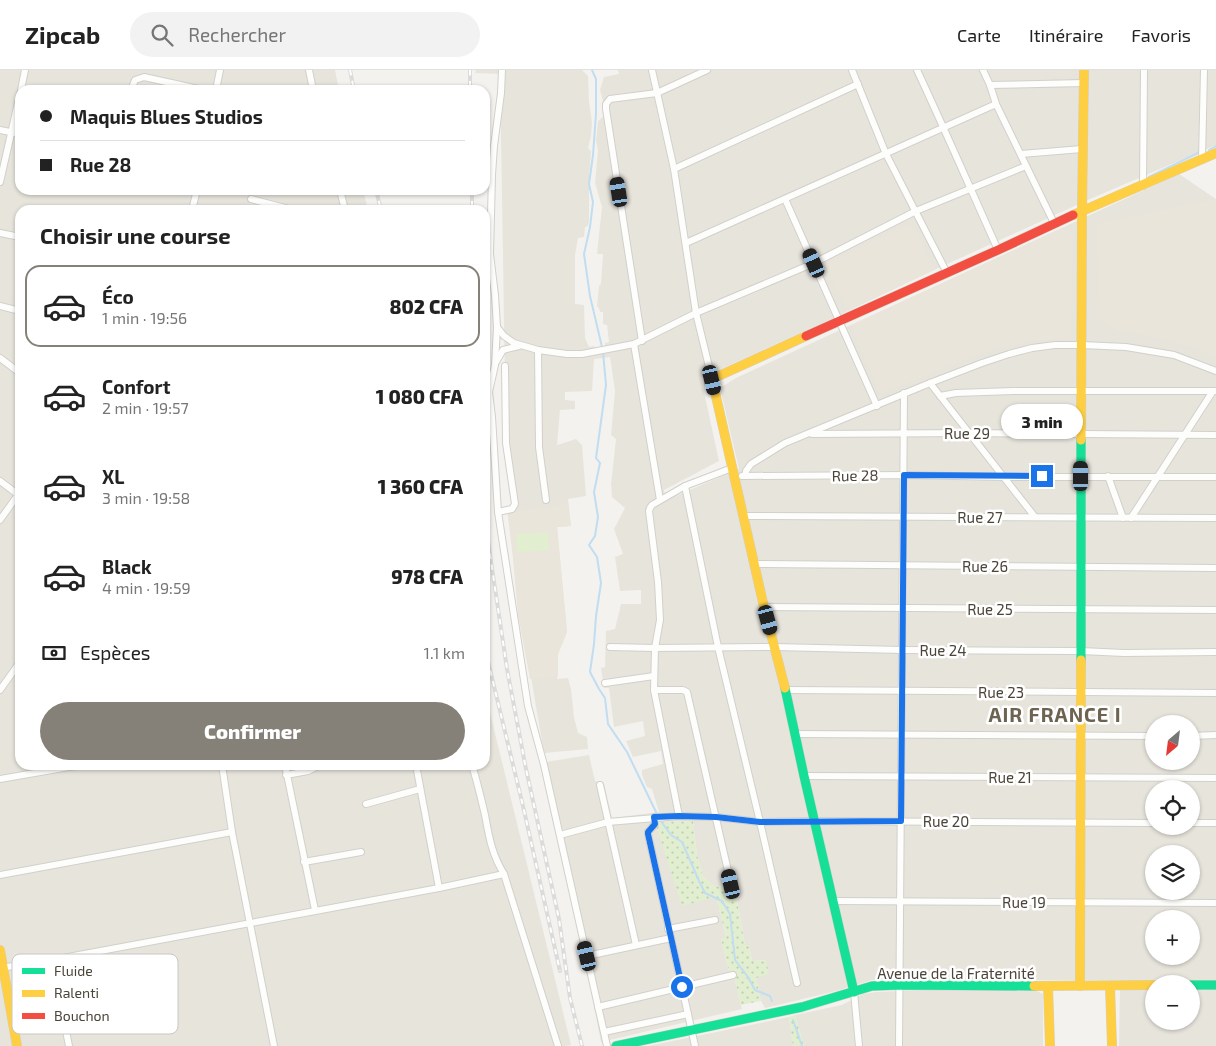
<!DOCTYPE html>
<html lang="fr">
<meta charset="utf-8">
<style>
body{margin:0;font-family:"Exo 2",sans-serif;background:#f2f2f2;color:#222;height:100vh;display:flex;flex-direction:column;font-size:19px;white-space:nowrap}
*{box-sizing:border-box;margin:0}
p{font-size:16px;color:#767676}
.icon{flex:none;width:28px;height:28px;fill:none;stroke:currentColor;stroke-width:2;stroke-linecap:round;stroke-linejoin:round}
.map{position:relative;flex:1;overflow:hidden}
.side{position:absolute;left:15px;top:135px;width:475px;height:565px;display:flex;flex-direction:column;background:#fff;border-radius:15px;box-shadow:0 1px 4px #0004}
.side>*{flex:none}
.banner{position:absolute;left:15px;top:15px;width:475px;height:110px;border-radius:15px;box-shadow:0 1px 4px #0004;display:grid;align-content:center;height:110px;padding:0 25px;background:#fff}
.needle{width:32px;rotate:208deg}
.fabs{position:absolute;left:1145px;top:645px;display:grid;gap:10px}
.fabs a{display:grid;place-items:center;width:55px;height:55px;border-radius:50%;background:#fff;box-shadow:0 1px 4px #0004;font-size:25px}
.end{position:absolute;width:22px;height:22px;margin:-11px;border:6px solid #1a73e8;background:#fff;box-shadow:0 0 0 2px #fff}
.from{border-radius:50%}
.bubble{position:absolute;height:35px;border-radius:18px;background:#fff;box-shadow:0 1px 4px #0004;font-size:16px;font-weight:800;line-height:35px;text-align:center}
.car{position:absolute;width:15px;height:30px;margin:-15px -8px;border-radius:6px;box-shadow:0 0 4px 1px #0007;background:linear-gradient(#222 24%,#8ab4d8 0 40%,#222 0 76%,#8ab4d8 0 86%,#222 0)}
.banner b{display:flex;align-items:center;gap:18px;height:48px;font-size:19px}
.banner b+b{border-top:1px solid #e0e0e0}
.banner i{width:12px;height:12px;background:#222}
ul{padding:0;list-style:none}
li{display:flex;align-items:center;gap:15px;height:82px;margin:0 10px 8px;padding:0 15px;border:2px solid transparent;border-radius:15px}
li div{flex:1}
li b{display:block;font-size:19px}
li em{font-style:normal;font-weight:800}
li.selected{border-color:#868178}
li>.icon{width:45px;height:45px;stroke-width:1.5}
h2{padding:0 25px;font-size:22px;line-height:60px}
.pay{display:flex;align-items:center;gap:12px;height:55px;padding:0 25px;font-size:19px}
.pay p{margin-inline-start:auto}
.button{display:flex;gap:10px;margin-top:auto;padding:10px 25px}
.button a{flex:1;height:58px;border-radius:30px;background:#868178;color:#fff;font-size:20px;font-weight:800;line-height:58px;text-align:center}
header{display:flex;align-items:center;gap:30px;box-sizing:border-box;height:70px;padding:0 25px;background:#fff;border-bottom:1px solid #e0e0e0}
header strong{font-size:24px}
nav{display:flex;gap:28px;margin-inline-start:auto;font-size:18px}
.search{width:350px;height:45px;background:#f2f2f2;display:flex;align-items:center;gap:12px;box-sizing:border-box;padding:0 18px;border-radius:28px;color:#767676;font-size:19px}
.map>svg:first-child{display:block}
.residential{fill:#e7e4dc;fill-rule:evenodd}
.education{fill:#eae5da}
.grass{fill:url(#grass-dots)}
.green{fill:#e1eecf}
.lines{fill:none;stroke-linecap:round;stroke-linejoin:round}
.stream{stroke:#c0ddf1;stroke-width:2}
.street-casing{stroke:#d2d0cb;stroke-width:8}
.fast-casing{stroke:#d3cfc5;stroke-width:10}
.slow-casing{stroke:#d3cfc5;stroke-width:10}
.jam-casing{stroke:#d3cfc5;stroke-width:10}
.street{stroke:#fdfdfc;stroke-width:6}
.fast{stroke:#16e098;stroke-width:9}
.slow{stroke:#ffcf43;stroke-width:9}
.jam{stroke:#f24e42;stroke-width:9}
.rail-casing{stroke:#dbdbda;stroke-width:4}
.rail{stroke:#fff;stroke-width:2;stroke-dasharray:5.5;stroke-linecap:butt}
.route{stroke:#1a73e8;stroke-width:6}
.labels{text-anchor:middle;dominant-baseline:central;stroke-width:5;stroke-linejoin:round;paint-order:stroke}
.street-label{font-size:15px;fill:#4b4439;stroke:#fff}
.district-label{font-size:20px;font-weight:bold;letter-spacing:1px;fill:#6e6250;stroke:#fff}
.key{fill:#fff;stroke:#c9c7c4;stroke-width:1}
.key-label{font-size:14px;fill:#4b4439}
</style>
<header>
<strong>Zipcab</strong>
<div class="search"><svg class="icon" aria-label="search" viewBox="0 0 24 24"><circle cx="10" cy="10" r="6"/><path d="M15 15l6 6"/></svg>Rechercher</div>
<nav><a>Carte</a><a>Itinéraire</a><a>Favoris</a></nav>
</header>
<div class="map">
<svg width="1216" height="976" viewBox="0 0 1216 976">
<defs>
<pattern id="grass-dots" width="8" height="8" patternUnits="userSpaceOnUse" patternTransform="scale(1.25)"><rect width="8" height="8" fill="#e1eecf"/><path d="M2 2h.1M6 6h.1" fill="none" stroke="#c3cdb2" stroke-width="1.8" stroke-linecap="round"/></pattern>
</defs>
<rect width="100%" height="100%" fill="#f4f2ee"/>
<g class="residential">
<path d="M0 0H335L339 20H20V120H363L368 140H20V695H485V622L571 975 565 976H0Z"/>
<path d="M476 0H582L588 6 589 32 592 53 591 66 588 78 591 81 589 108V151L588 156 585 157 584 167 578 168 575 185V234L584 235 585 268 589 277 594 276 595 278 605 276V273L609 272 607 255 603 254V242H600L599 238 597 236 599 216 601 214 603 184H597L602 137 595 113 598 80 596 71 598 51 604 46V35L600 20 604 7 619 4 618 0H1216V75L1090 129 934 200 829 250 701 308 719 391 664 420 666 430 739 399 720 318 736 308 1179 104 1216 129V910H872L836 921 765 938 761 931 756 908 766 890 752 891 749 875H745L734 813 715 817 703 806 697 785 693 751 656 752 716 826 726 868 721 869 729 901 733 903 742 939 601 972 546 692 589 685 595 711 604 713 612 748 659 742 652 719 647 717 642 705V700L663 694 661 681 633 687 626 671 645 666 643 651 614 657 609 618H604L601 598 605 597 606 561 615 559 621 534H641V520L620 521 615 487 623 484 614 459 625 438 612 427 611 414 616 369 611 365 615 321 610 287 594 289 592 321 565 322V330L575 331V339L560 340 557 375 576 369 582 375 586 426 568 429 571 456 557 457 567 562 558 584 557 609 568 608 571 619 574 647 578 663 587 667 588 679 544 683 520 543 507 439 514 437 506 370 500 4 475 3ZM1154 654H1191V691H1154ZM1154 719H1191V756H1154ZM1154 784H1191V821H1154ZM1154 849H1191V886H1154Z"/>
<path d="M1120 918 1154 919V951H1191V919H1216V976H1119Z"/>
<path d="M928 920 1037 921 1043 924V976H804L795 945 842 935 863 924 877 922Z"/>
<path d="M789 947 793 976H648Z"/>
</g>
<g class="education">
<path d="M1216 129V286L1199 279 1164 269 1116 260 1100 248 1097 154Z"/>
<path d="M908 155 915 156 934 200 847 241 825 195Z"/>
<path d="M1062 158 1072 164 1071 264 1066 268 1025 272 992 280 967 288 880 324 851 255Z"/>
<path d="M568 434 571 456 557 457 567 562 558 584V607L530 609 518 545 509 443Z"/>
</g>
<g class="grass">
<path d="M693 751 697 785 703 806 715 817 734 813 745 875H749L752 891 766 890 769 904 756 908 761 931 741 935 733 903 729 901 721 869 726 867 716 827 682 836 655 752Z"/>
<path d="M795 945 804 976H793L789 947Z"/>
</g>
<path class="green" d="M548 462 549 480 517 482 516 464Z"/>
<g class="lines">
<g class="stream">
<path d="M592 0 596 9V44L593 85 589 114 593 132 590 157 584 184 590 226 602 277"/>
<path d="M1209 80 1216 76"/>
<path d="M1149 107 1200 82"/>
<path d="M603 282 606 315 596 388 600 393 594 422 598 447 595 466 589 475 597 487 601 513 596 546 594 574 590 602 599 619 605 628 608 654 627 682 657 744"/>
<path d="M660 750 671 765 682 772 699 811 705 823 722 831 730 844 735 890 748 907 755 920 770 926 772 931"/>
<path d="M793 950 802 976"/>
</g>
<g class="street-casing">
<g id="street">
<path d="M309 0 313 20"/>
<path d="M502 0 501 23 494 76 492 105 490 184 495 225 497 257 495 295 489 322 492 347 498 442 528 636 544 695 607 976"/>
<path d="M652 0 674 99 696 243 712 309"/>
<path d="M852 0 886 84 947 203"/>
<path d="M917 0C945 60 971 120 998 180"/>
<path d="M983 0 990 15 996 34 1054 153"/>
<path d="M990 15 1084 13"/>
<path d="M21 20 25 0"/>
<path d="M131 20 135 10 144 7 203 20"/>
<path d="M216 20 220 0"/>
<path d="M0 60 20 64"/>
<path d="M1021 84 1082 79"/>
<path d="M1202 90 1204 0"/>
<path d="M674 99 858 14"/>
<path d="M0 112 20 24"/>
<path d="M1143 116 1144 0"/>
<path d="M340 120 345 140"/>
<path d="M251 129 293 140"/>
<path d="M785 129 877 336"/>
<path d="M192 140 197 120"/>
<path d="M0 163 20 167"/>
<path d="M686 173 996 34"/>
<path d="M0 236 20 241"/>
<path d="M497 257 504 266 514 273 538 280 567 284H582L634 274 696 243 814 193 916 141 1026 96"/>
<path d="M642 271 606 39V34L610 29 657 23 707 0"/>
<path d="M634 274 660 430"/>
<path d="M538 280 539 377 546 430"/>
<path d="M0 288 20 303"/>
<path d="M496 292 503 280 519 276"/>
<path d="M930 313 1035 447"/>
<path d="M940 326 956 323 1013 321H1216"/>
<path d="M812 364 969 363 1216 365"/>
<path d="M742 406 904 405 1003 407H1216"/>
<path d="M745 406 746 401 751 394 785 373 930 313 982 293 1009 284 1032 278 1055 275H1082L1126 277 1174 285 1216 301"/>
<path d="M1108 406 1123 448"/>
<path d="M0 411 20 426"/>
<path d="M685 416 718 577 760 752 797 913"/>
<path d="M498 442 512 439 515 434 506 373 505 296"/>
<path d="M743 446 1216 448"/>
<path d="M1131 448 1213 321"/>
<path d="M0 450 20 422"/>
<path d="M755 494 1216 498"/>
<path d="M764 537 1216 540"/>
<path d="M610 577 655 578 775 577 902 580 1081 581 1124 583 1216 582"/>
<path d="M605 613 654 606"/>
<path d="M0 620 20 592"/>
<path d="M654 620H683L687 622 731 814"/>
<path d="M786 620 1216 623"/>
<path d="M795 664 1154 666"/>
<path d="M1191 666 1216 665"/>
<path d="M222 695 232 762 274 976"/>
<path d="M285 695 315 840"/>
<path d="M416 695 439 818"/>
<path d="M472 695C477 711 481 728 485 745 489 767 492 785 504 804L558 976"/>
<path d="M286 705 308 701 320 695"/>
<path d="M804 706 1216 708"/>
<path d="M0 709 69 697 86 695"/>
<path d="M600 715 636 875"/>
<path d="M366 734 420 719"/>
<path d="M679 746 654 620 655 578 660 550 658 512 649 441 650 438 652 435 685 416 732 398"/>
<path d="M654 747 655 754 648 762V764L695 976"/>
<path d="M1191 753H1216"/>
<path d="M560 765 608 752 679 746 716 747 760 752 814 751 1154 753"/>
<path d="M304 792 361 782"/>
<path d="M0 805 232 762"/>
<path d="M833 831 1216 833"/>
<path d="M668 859 715 850"/>
<path d="M587 886 671 868"/>
<path d="M52 890 69 976"/>
<path d="M0 898 52 890 439 818 504 804"/>
<path d="M854 922 859 976"/>
<path d="M598 937 733 905"/>
<path d="M604 962 688 944"/>
<path d="M899 976 904 323"/>
</g>
</g>
<g class="fast-casing">
<g id="fast">
<path d="M1081 590V370"/>
<path d="M785 618 804 706 854 922"/>
<path d="M1191 915H1216"/>
<path d="M616 976 802 937 872 916 900 915 1034 916"/>
</g>
</g>
<g class="slow-casing">
<g id="slow">
<path d="M1073 145 1216 83"/>
<path d="M1081 370 1082 142 1084 0"/>
<path d="M785 618 764 537 712 309 806 266"/>
<path d="M0 880 17 976"/>
<path d="M1034 916 1154 915"/>
<path d="M1048 916 1050 976"/>
<path d="M1080 916 1081 590"/>
<path d="M1110 916 1112 976"/>
</g>
</g>
<g class="jam-casing">
<path id="jam" d="M806 266 998 180 1073 145"/>
</g>
<use href="#street" class="street"/>
<use href="#fast" class="fast"/>
<use href="#slow" class="slow"/>
<use href="#jam" class="jam"/>
<g class="rail-casing">
<g id="rail">
<path d="M350 0 354 20"/>
<path d="M470 0V20"/>
<path d="M376 120 381 140"/>
<path d="M472 120V140"/>
<path d="M485 451 507 599 526 699 559 849 570 928 582 976"/>
<path d="M485 579 523 736 560 901"/>
</g>
</g>
<use href="#rail" class="rail"/>
</g>
<g class="lines">
<path class="route" d="M682 917 648 764V762L655 754 654 747 679 746 716 747 760 752 901 751 904 405 1042 406"/>
</g>
<g class="labels">
<g class="street-label">
<text x="967" y="363">Rue 29</text>
<text transform="translate(855 405) rotate(-1)">Rue 28</text>
<text x="980" y="447">Rue 27</text>
<text x="985" y="496">Rue 26</text>
<text x="990" y="539">Rue 25</text>
<text x="943" y="580">Rue 24</text>
<text x="1001" y="622">Rue 23</text>
<text x="1010" y="707">Rue 21</text>
<text x="946" y="751">Rue 20</text>
<text x="1024" y="832">Rue 19</text>
<text x="956" y="903">Avenue de la Fraternité</text>
</g>
<g class="district-label">
<text x="1055" y="644">AIR FRANCE I</text>
</g>
</g>
<rect x="12" y="884" width="166" height="80" rx="8" class="key"/>
<rect x="22" y="898" width="23" height="6" fill="#16e098"/>
<rect x="22" y="920" width="23" height="7" fill="#ffcf43"/>
<rect x="22" y="943" width="23" height="6" fill="#f24e42"/>
<g class="key-label">
<text x="54" y="906">Fluide</text>
<text x="54" y="928">Ralenti</text>
<text x="54" y="951">Bouchon</text>
</g>
</svg>
<div class="fabs">
<a><svg class="needle" viewBox="-14 -14 28 28"><path d="M0-13l5 13h-10z" fill="#e53935"/><path d="M0 13l5-13h-10z" fill="#767676"/></svg></a>
<a><svg class="icon" aria-label="locate" viewBox="0 0 24 24"><circle cx="12" cy="12" r="6"/><path d="M12 2v4M12 18v4M2 12h4M18 12h4"/></svg></a>
<a><svg class="icon" aria-label="layers" viewBox="0 0 24 24"><path d="M12 4l9 5-9 5-9-5zM3 14l9 5 9-5"/></svg></a>
<a>+</a>
<a>−</a>
</div>
<i class="end from" style="left:682px;top:917px"></i>
<i class="end" style="left:1042px;top:406px"></i>
<div class="bubble" style="left:1001px;top:334px;width:82px">3 min</div>
<i class="car" style="left:619px;top:122px;rotate:351deg"></i>
<i class="car" style="left:814px;top:193px;rotate:336deg"></i>
<i class="car" style="left:712px;top:310px;rotate:167deg"></i>
<i class="car" style="left:1081px;top:406px;rotate:0deg"></i>
<i class="car" style="left:768px;top:550px;rotate:165deg"></i>
<i class="car" style="left:731px;top:814px;rotate:347deg"></i>
<i class="car" style="left:587px;top:886px;rotate:347deg"></i>
<div class="banner">
<b><i class="from"></i>Maquis Blues Studios</b>
<b><i></i>Rue 28</b>
</div>
<section class="side">
<h2>Choisir une course</h2>
<ul>
<li class="selected"><svg class="icon" aria-label="car" viewBox="0 0 24 24"><path d="M5 17H2v-5l4-1 3-4h7l3 4 3 1v5h-3M9 17h6M6 11h13"/><circle cx="7" cy="17" r="2"/><circle cx="17" cy="17" r="2"/></svg><div><b>Éco</b><p>1 min · 19:56</p></div><em>802 CFA</em></li>
<li><svg class="icon" aria-label="car" viewBox="0 0 24 24"><path d="M5 17H2v-5l4-1 3-4h7l3 4 3 1v5h-3M9 17h6M6 11h13"/><circle cx="7" cy="17" r="2"/><circle cx="17" cy="17" r="2"/></svg><div><b>Confort</b><p>2 min · 19:57</p></div><em>1 080 CFA</em></li>
<li><svg class="icon" aria-label="car" viewBox="0 0 24 24"><path d="M5 17H2v-5l4-1 3-4h7l3 4 3 1v5h-3M9 17h6M6 11h13"/><circle cx="7" cy="17" r="2"/><circle cx="17" cy="17" r="2"/></svg><div><b>XL</b><p>3 min · 19:58</p></div><em>1 360 CFA</em></li>
<li><svg class="icon" aria-label="car" viewBox="0 0 24 24"><path d="M5 17H2v-5l4-1 3-4h7l3 4 3 1v5h-3M9 17h6M6 11h13"/><circle cx="7" cy="17" r="2"/><circle cx="17" cy="17" r="2"/></svg><div><b>Black</b><p>4 min · 19:59</p></div><em>978 CFA</em></li>
</ul>
<div class="pay"><svg class="icon" aria-label="cash" viewBox="0 0 24 24"><path d="M3 7h18v10H3z"/><circle cx="12" cy="12" r="2"/></svg>Espèces<p>1.1 km</p></div>
<div class="button"><a>Confirmer</a></div>
</section>
</div>
